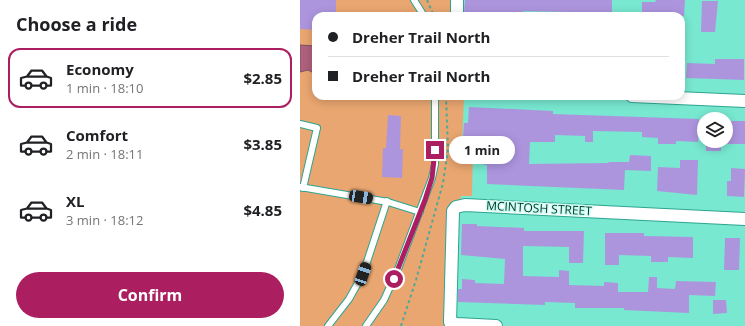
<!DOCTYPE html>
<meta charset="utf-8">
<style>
body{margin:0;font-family:"Open Sans",sans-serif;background:#f2f2f2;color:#202124;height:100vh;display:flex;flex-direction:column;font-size:15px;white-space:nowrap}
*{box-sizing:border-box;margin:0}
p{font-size:13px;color:#757577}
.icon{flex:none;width:22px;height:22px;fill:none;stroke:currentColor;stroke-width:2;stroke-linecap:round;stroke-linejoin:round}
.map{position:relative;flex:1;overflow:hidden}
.side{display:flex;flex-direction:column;background:#fff;width:300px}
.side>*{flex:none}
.banner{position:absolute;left:12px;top:12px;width:373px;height:88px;border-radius:12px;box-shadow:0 2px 10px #0003;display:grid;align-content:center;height:88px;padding:0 16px;background:#fff}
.buttons{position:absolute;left:397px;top:112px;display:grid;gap:8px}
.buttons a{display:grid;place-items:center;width:36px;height:36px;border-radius:50%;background:#fff;box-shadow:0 2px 10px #0003;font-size:20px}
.end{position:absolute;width:18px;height:18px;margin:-9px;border:5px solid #ab1f60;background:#fff;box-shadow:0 0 0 2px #fff}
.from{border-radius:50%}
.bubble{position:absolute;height:28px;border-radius:14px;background:#fff;box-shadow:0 2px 10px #0003;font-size:13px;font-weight:700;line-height:28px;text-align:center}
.car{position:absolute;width:12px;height:24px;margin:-12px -6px;border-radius:5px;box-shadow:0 0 3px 1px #0007;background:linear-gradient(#222 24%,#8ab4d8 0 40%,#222 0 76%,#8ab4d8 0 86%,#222 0)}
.banner b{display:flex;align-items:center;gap:14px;height:38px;font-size:15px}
.banner b+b{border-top:1px solid #e0e0e0}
.banner i{width:10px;height:10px;background:#202124}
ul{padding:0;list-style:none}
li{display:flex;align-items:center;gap:12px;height:60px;margin:0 8px 6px;padding:0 8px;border:2px solid transparent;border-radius:12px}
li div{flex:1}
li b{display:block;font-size:15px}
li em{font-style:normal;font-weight:700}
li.on{border-color:#ab1f60}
li>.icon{width:36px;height:36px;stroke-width:1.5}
h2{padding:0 16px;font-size:18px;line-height:48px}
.primary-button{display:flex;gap:8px;margin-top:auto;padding:8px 16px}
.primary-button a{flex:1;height:46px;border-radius:24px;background:#ab1f60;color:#fff;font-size:16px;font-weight:700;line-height:46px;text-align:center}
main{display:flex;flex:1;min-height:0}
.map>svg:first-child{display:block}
.green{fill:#e9a670}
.water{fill:#af607c;stroke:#7a5364}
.building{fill:#ad95de}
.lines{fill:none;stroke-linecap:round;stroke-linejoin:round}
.service-casing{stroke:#2ca591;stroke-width:8}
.minor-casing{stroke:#2ca591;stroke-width:14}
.path{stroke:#4eaa98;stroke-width:2;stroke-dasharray:3 3;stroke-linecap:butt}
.service{stroke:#fff;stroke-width:6}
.minor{stroke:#fff;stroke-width:12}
.route{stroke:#ab1f60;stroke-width:5}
.labels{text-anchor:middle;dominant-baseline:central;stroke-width:3;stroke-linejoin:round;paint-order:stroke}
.street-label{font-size:12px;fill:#00352d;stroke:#cbfdf1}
</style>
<main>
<section class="side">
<h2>Choose a ride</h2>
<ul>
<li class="on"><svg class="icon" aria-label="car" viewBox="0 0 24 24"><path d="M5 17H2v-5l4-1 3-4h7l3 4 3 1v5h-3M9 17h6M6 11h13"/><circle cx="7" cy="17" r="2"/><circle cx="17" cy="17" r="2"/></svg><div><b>Economy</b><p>1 min · 18:10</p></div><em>$2.85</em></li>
<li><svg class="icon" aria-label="car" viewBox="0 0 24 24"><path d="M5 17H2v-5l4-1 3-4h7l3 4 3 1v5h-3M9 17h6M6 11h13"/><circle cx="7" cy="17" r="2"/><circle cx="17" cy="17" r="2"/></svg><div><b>Comfort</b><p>2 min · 18:11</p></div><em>$3.85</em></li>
<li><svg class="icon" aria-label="car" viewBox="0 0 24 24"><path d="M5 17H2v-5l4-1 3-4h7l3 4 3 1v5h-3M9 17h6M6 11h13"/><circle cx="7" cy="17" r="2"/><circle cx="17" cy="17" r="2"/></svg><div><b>XL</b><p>3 min · 18:12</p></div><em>$4.85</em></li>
</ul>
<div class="primary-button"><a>Confirm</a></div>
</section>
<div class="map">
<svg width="445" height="326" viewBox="0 0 445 326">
<rect width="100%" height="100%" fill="#78e8d1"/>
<path class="green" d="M0 0H162L161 16H16V96H164L162 146 173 147 172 196H161L153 326H0Z"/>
<path class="water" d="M0 45 16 46V74L8 70 0 72Z"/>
<g class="building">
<path d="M0 0H36V16H16V30L0 29Z"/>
<path d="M165 0H312V16L269 14V12L223 11V16L164 13Z"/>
<path d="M356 0H385L384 16H342V2H355Z"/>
<path d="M402 1H418L415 32H401Z"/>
<path d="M415 59H444V80L386 78 387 63 415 64Z"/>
<path d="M169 107 253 111V114L399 119 398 142 376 141V144H358V138L342 137V132L293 131V142H285V136L255 135V142H230L229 164 308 163 309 162H329L330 155 351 156V171L325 170 324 190 187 184V165H184L185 138H163L164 123H168Z"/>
<path d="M88 115 101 116 100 149H103L102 178 82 177 83 148H86Z"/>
<path d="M429 121H445V144H428Z"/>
<rect x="406" y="141" width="15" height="10"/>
<path d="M380 160H398L397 195 357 191 358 167 380 168Z"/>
<path d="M431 168 445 169 444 197 427 196V181H431Z"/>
<path d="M162 224H177V226L224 228V231H284L283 263H269V247L223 246V276L259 277V270L269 271V285L304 286V282L318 283V292H348L349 277H357V288L375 289 376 281 416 282 415 296 389 295V313L324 310V308H275V303L245 302V305L158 302V289H162V279L175 280V283L204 284 205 259 161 255Z"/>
<path d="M305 233H344V236L393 237V258L368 257V262H351V256L319 255V265H305Z"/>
<path d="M425 238H440L439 270H424Z"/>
<path d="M413 300H426L427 313 413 314Z"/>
</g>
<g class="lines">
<g class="service-casing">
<g id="service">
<path d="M114 0 124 16"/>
<path d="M0 124 17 128 3 188"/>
<path d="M0 187 88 202 120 212"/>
<path d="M28 326 49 299 63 274 87 201"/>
<path d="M66 326 84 300 98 269 132 178 135 164V96"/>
</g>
</g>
<g class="minor-casing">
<g id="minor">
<path d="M157 16V0"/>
<path d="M332 96 445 101"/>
<path d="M196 326 157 324 150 322 153 211 156 207 165 205 445 219"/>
</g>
</g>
<g class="path">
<path d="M127 0 134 16"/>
<path d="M101 326 116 280 143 183 148 150 146 96"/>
</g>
<use href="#service" class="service"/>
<use href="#minor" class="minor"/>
</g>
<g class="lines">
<path class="route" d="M94 279 125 200 132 178 135 150"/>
</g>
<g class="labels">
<g class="street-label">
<text transform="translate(239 208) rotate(3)">MCINTOSH STREET</text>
</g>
</g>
</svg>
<div class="buttons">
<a><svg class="icon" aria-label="layers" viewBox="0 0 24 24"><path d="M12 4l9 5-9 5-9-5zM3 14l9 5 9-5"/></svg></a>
</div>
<i class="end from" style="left:94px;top:279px"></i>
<i class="end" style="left:135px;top:150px"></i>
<div class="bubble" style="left:149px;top:136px;width:66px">1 min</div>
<i class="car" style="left:61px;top:197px;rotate:99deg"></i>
<i class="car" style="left:63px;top:274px;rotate:19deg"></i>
<div class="banner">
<b><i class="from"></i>Dreher Trail North</b>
<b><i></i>Dreher Trail North</b>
</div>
</div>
</main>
